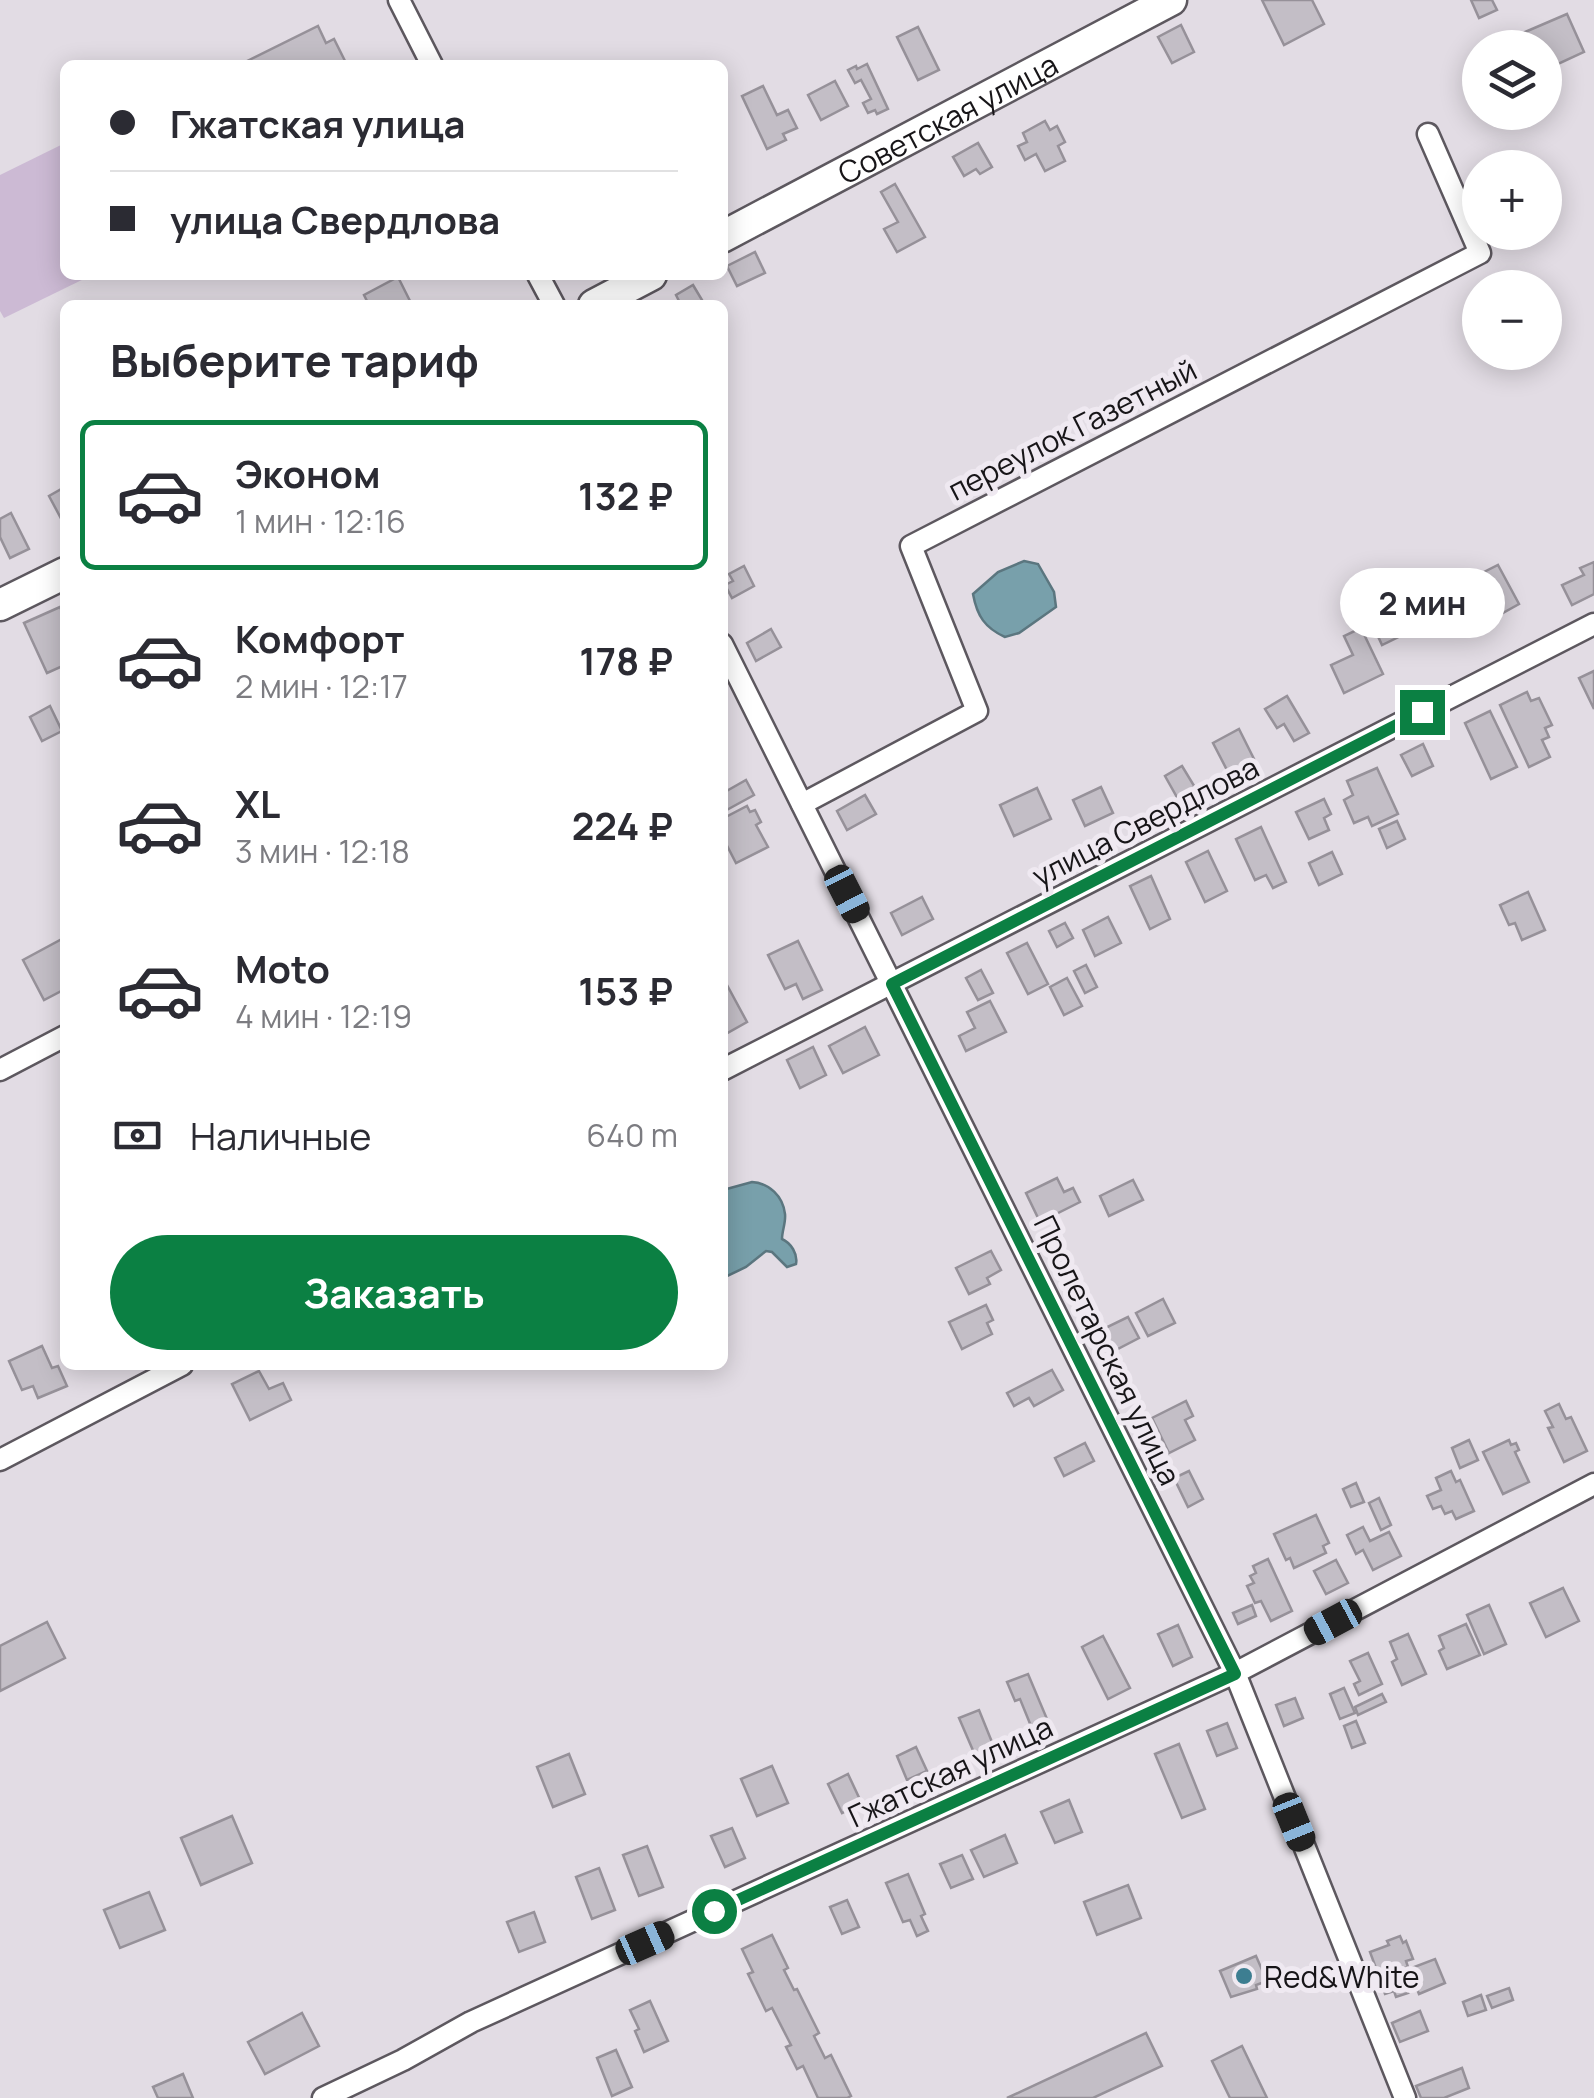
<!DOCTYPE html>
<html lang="ru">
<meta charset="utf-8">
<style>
body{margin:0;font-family:Manrope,sans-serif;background:#f7f7f7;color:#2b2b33;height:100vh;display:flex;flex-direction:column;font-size:38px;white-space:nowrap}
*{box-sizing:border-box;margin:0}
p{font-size:32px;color:#7c7c81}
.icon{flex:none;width:55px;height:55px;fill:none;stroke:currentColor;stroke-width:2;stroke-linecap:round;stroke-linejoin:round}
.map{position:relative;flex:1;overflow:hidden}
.drawer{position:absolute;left:60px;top:300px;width:668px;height:1070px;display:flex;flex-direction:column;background:#fff;border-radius:15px;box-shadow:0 5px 25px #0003}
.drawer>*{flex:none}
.banner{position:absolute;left:60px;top:60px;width:668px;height:220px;border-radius:15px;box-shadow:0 5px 25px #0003;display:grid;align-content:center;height:220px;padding:0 50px;background:#fff}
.fabs{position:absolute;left:1462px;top:30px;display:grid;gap:20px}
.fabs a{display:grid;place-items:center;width:100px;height:100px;border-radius:50%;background:#fff;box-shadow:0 5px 25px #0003;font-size:50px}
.end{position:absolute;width:45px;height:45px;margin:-22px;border:12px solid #0b8043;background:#fff;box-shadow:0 0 0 5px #fff}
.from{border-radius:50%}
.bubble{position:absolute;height:70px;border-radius:35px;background:#fff;box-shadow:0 5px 25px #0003;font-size:32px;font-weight:700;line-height:70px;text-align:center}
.car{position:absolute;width:30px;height:60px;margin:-30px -15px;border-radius:12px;box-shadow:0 0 8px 2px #0007;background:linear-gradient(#222 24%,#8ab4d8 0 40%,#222 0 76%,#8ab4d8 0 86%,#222 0)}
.banner b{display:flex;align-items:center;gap:35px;height:95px;font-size:38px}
.banner b+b{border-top:2px solid #e1e1e2}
.banner i{width:25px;height:25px;background:#2b2b33}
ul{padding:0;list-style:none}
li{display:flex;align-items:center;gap:30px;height:150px;margin:0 20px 15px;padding:0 30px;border:5px solid transparent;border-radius:15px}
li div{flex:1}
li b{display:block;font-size:38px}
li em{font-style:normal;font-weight:700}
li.on{border-color:#0b8043}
li>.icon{width:90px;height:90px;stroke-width:1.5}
h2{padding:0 50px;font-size:45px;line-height:120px}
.pay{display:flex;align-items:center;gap:25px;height:110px;padding:0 50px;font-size:38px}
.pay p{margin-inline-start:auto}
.button{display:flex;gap:20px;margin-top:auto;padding:20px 50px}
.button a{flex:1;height:115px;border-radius:60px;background:#0b8043;color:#fff;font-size:40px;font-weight:700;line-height:115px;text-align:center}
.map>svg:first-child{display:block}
.green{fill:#ccbad4}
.water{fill:#78a0ab;stroke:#5b767f;stroke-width:2.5}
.building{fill:#c3bec6;stroke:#969199;stroke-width:2.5}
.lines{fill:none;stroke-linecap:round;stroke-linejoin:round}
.minor-casing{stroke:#5d585f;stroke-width:25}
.secondary-casing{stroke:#5d585f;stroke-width:35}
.minor{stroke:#fff;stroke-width:20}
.secondary{stroke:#fff;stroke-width:30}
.route{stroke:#0b8043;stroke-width:12}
.poi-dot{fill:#3d7e91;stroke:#efe9f1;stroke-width:4}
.labels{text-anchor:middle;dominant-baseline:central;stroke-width:10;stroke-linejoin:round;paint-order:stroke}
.street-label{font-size:30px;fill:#171518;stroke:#efe9f1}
.poi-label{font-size:30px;fill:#171518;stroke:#efe9f1;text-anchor:start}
</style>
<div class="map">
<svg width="1594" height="2098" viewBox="0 0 1594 2098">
<rect width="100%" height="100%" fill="#e2dce4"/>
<path class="green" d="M65 143V275H92L4 318 0 311V175Z"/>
<g class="water">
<path d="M1024 561 1038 564 1054 592 1056 607 1019 633 1005 637C985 628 977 616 973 594L998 572Z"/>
<path d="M752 1182C769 1183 783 1196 785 1214 786 1222 782 1231 782 1239 791 1243 798 1254 796 1264L787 1267 772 1252 766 1251 746 1267 723 1278V1190Z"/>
</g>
<g class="building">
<path d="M1262 0H1312L1324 24 1284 45Z"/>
<path d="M1471 0H1492L1497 10 1479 18Z"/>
<path d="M1567 14 1584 52 1545 70V48H1532L1525 32Z"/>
<path d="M1181 25 1194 52 1172 63 1158 37Z"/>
<path d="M318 26 326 43 334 39 347 65H239Z"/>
<path d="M918 27 939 70 918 80 897 37Z"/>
<path d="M867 64 888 109 877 114 875 110 868 113 863 103 871 99 861 80 855 83 848 70 856 66 857 69Z"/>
<path d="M835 81 848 106 821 120 808 95Z"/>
<path d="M763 86 777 115 788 110 797 128 783 134 786 140 767 149 742 96Z"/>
<path d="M1045 121 1050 130 1057 126 1065 142 1058 146 1065 161 1045 171 1036 154 1025 160 1018 146 1027 142 1023 133Z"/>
<path d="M978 143 992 167 980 174 976 169 964 176 953 157Z"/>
<path d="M895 184 925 237 897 252 884 229 898 222 881 192Z"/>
<path d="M755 252 765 273 737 286 727 266Z"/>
<path d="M398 277 412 305H369L364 295Z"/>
<path d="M693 285 705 305H681L676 295Z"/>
<path d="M65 487V526L49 496Z"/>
<path d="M11 513 29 549 10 558 0 537V519Z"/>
<path d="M1594 562V594L1572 605 1562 585 1584 575 1580 568Z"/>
<path d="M1498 565 1519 604 1501 614 1480 574Z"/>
<path d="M744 566 754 586 732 598 725 585 733 581 729 574Z"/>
<path d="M1461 577 1478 609 1451 624 1433 592Z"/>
<path d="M1396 580 1417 628 1382 645 1360 597Z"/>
<path d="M60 607 65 618V665L47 673 24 623Z"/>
<path d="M1361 628 1383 674 1344 693 1331 665 1353 655 1344 636Z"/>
<path d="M771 629 781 647 756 661 747 643Z"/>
<path d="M1594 671V709L1579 678Z"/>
<path d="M1527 692 1531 701 1539 698 1552 725 1545 728 1549 737 1542 740 1550 757 1529 767 1500 705Z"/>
<path d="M1287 696 1309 733 1294 741 1284 724 1277 728 1265 709Z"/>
<path d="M50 706 62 731 42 741 30 717Z"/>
<path d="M1490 711 1517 767 1491 779 1465 723Z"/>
<path d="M1239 729 1254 759 1228 772 1213 743Z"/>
<path d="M1423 744 1433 766 1412 776 1401 755Z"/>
<path d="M1182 766 1196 789 1178 799 1165 776Z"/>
<path d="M1377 768 1398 814 1372 826 1368 817 1354 823 1344 800 1353 795 1347 781Z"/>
<path d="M746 780 754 795 723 812 722 791 723 793Z"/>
<path d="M1101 787 1113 813 1085 826 1073 800Z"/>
<path d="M1037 788 1051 819 1014 836 1000 805Z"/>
<path d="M865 795 876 814 847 830 837 811Z"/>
<path d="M1324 799 1331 814 1324 818 1329 830 1309 839 1296 812Z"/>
<path d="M747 806 750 812 755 810 761 822 756 825 768 847 736 863 722 836V819Z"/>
<path d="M1397 821 1405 839 1387 848 1379 829Z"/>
<path d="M1261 827 1286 882 1273 888 1266 875 1255 880 1236 839Z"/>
<path d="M1208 851 1227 891 1205 902 1186 862Z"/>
<path d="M1332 852 1342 874 1319 885 1309 863Z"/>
<path d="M1151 876 1170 919 1150 929 1130 886Z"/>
<path d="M1528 892 1545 930 1522 940 1515 923 1509 925 1500 905Z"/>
<path d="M922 897 933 919 902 935 891 913Z"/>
<path d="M1108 917 1121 943 1095 956 1083 930Z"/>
<path d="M1065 923 1073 938 1057 947 1049 931Z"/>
<path d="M62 939 65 945V989L44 1000 23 960Z"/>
<path d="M798 941 822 990 803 999 796 984 785 989 768 955Z"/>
<path d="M1027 943 1048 984 1028 994 1007 953Z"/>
<path d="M1086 965 1097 987 1085 993 1074 971Z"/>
<path d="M981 970 993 993 978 1000 966 978Z"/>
<path d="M1067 978 1082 1006 1064 1015 1050 987Z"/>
<path d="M727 985 747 1022 722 1036V988Z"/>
<path d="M990 1001 1006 1032 966 1051 959 1036 975 1028 967 1012Z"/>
<path d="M865 1027 879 1055 843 1073 829 1046Z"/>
<path d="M813 1047 826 1075 800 1088 787 1060Z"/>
<path d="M1057 1178 1064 1192 1073 1188 1080 1202 1040 1222 1026 1193Z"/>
<path d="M1133 1180 1143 1200 1109 1216 1100 1196Z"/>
<path d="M991 1251 1001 1270 987 1278 990 1284 969 1294 956 1268Z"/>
<path d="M1163 1299 1175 1323 1148 1336 1136 1313Z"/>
<path d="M986 1305 993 1320 987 1323 992 1334 962 1349 949 1322Z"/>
<path d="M1128 1317 1139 1338 1110 1353 1099 1331Z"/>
<path d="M42 1346 52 1368 58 1366 67 1386 38 1398 33 1386 22 1390 9 1361Z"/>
<path d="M1052 1370 1063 1390 1034 1406 1029 1398 1014 1406 1007 1393Z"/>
<path d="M259 1371 269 1389 283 1383 291 1400 250 1420 232 1384Z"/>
<path d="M1186 1401 1193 1416 1185 1420 1195 1440 1169 1453 1152 1418Z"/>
<path d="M1559 1404 1566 1419 1571 1417 1587 1451 1564 1462 1548 1428 1553 1427 1545 1411Z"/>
<path d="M1469 1440 1478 1460 1460 1468 1452 1448Z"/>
<path d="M1509 1440 1511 1445 1516 1443 1519 1450 1515 1452 1529 1482 1503 1494 1483 1452Z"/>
<path d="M1085 1443 1094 1461 1064 1476 1055 1458Z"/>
<path d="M1189 1471 1203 1499 1188 1507 1174 1478Z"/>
<path d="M1451 1471 1456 1482 1460 1480 1474 1511 1456 1519 1452 1511 1445 1514 1441 1506 1433 1509 1427 1496 1441 1490 1436 1478Z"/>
<path d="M1356 1483 1364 1502 1351 1507 1343 1489Z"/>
<path d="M1379 1498 1391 1525 1381 1530 1369 1503Z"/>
<path d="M1316 1515 1329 1543 1323 1546 1326 1553 1294 1568 1290 1558 1286 1560 1274 1534Z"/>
<path d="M1363 1527 1370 1541 1389 1532 1401 1556 1373 1570 1363 1550 1356 1554 1347 1535Z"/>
<path d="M1268 1559 1292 1611 1271 1621 1261 1601 1255 1603 1247 1586 1254 1583 1250 1576 1256 1573 1253 1566Z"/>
<path d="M1336 1560 1348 1583 1326 1594 1314 1571Z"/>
<path d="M1563 1588 1579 1621 1546 1637 1530 1603Z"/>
<path d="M1252 1605 1256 1616 1238 1624 1233 1613Z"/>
<path d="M1489 1605 1506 1644 1484 1654 1467 1615Z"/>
<path d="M47 1622 65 1658 0 1691V1646Z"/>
<path d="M1466 1624 1480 1655 1447 1669 1439 1651 1444 1648 1439 1636Z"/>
<path d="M1178 1625 1192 1657 1173 1666 1158 1634Z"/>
<path d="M1408 1634 1426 1674 1402 1685 1392 1662 1397 1659 1390 1642Z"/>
<path d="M1103 1636 1130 1688 1108 1699 1082 1647Z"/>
<path d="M1368 1653 1382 1684 1359 1695 1354 1684 1360 1681 1350 1661Z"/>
<path d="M1028 1674 1047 1719 1031 1726 1020 1699 1015 1701 1007 1682Z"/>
<path d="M1344 1688 1355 1713 1340 1719 1330 1694Z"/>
<path d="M1382 1694 1386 1702 1358 1715 1355 1707Z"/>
<path d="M1295 1698 1303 1718 1284 1726 1276 1705Z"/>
<path d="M979 1710 994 1747 975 1755 959 1718Z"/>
<path d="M1356 1721 1365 1743 1352 1748 1344 1726Z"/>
<path d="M1227 1723 1237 1748 1217 1756 1207 1731Z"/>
<path d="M1179 1744 1205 1809 1182 1818 1155 1754Z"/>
<path d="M916 1747 927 1771 907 1780 897 1756Z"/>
<path d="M569 1754 585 1794 553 1807 537 1767Z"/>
<path d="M772 1766 788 1803 757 1816 741 1779Z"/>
<path d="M848 1774 862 1804 842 1813 828 1784Z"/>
<path d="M1069 1800 1082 1832 1055 1843 1041 1812Z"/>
<path d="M232 1816 252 1863 201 1885 181 1838Z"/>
<path d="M732 1828 745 1858 725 1867 711 1836Z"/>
<path d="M1005 1835 1017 1863 984 1877 971 1850Z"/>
<path d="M647 1846 663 1887 639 1896 623 1855Z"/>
<path d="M962 1855 973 1879 951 1888 940 1864Z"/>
<path d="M599 1868 615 1910 592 1919 576 1877Z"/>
<path d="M908 1874 925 1914 921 1916 928 1931 917 1936 910 1920 903 1922 886 1883Z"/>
<path d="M1128 1885 1141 1918 1097 1935 1084 1902Z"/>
<path d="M149 1892 165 1930 120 1948 104 1910Z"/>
<path d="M847 1900 859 1927 842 1934 830 1907Z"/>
<path d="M534 1912 545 1942 519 1952 507 1922Z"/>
<path d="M772 1935 788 1968 784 1970 794 1990 797 1989 819 2033 814 2036 825 2058 831 2055 851 2096 847 2098H818L803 2066 797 2069 786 2047 791 2045 772 2008 766 2011 748 1974 753 1972 742 1949Z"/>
<path d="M1400 1936 1403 1943 1406 1941 1413 1959 1406 1961 1408 1967 1396 1971 1394 1965 1377 1971 1370 1952 1389 1945 1387 1941Z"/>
<path d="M1256 1956 1267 1981 1256 1985 1257 1989 1231 1997 1220 1971Z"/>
<path d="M1435 1959 1445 1983 1419 1994 1409 1969Z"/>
<path d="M1406 1970 1412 1987 1406 1989 1408 1993 1396 1997 1394 1991 1385 1994 1380 1980Z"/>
<path d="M1509 1988 1513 2000 1492 2008 1487 1996Z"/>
<path d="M1481 1995 1486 2010 1468 2016 1463 2002Z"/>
<path d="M650 2001 668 2041 644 2052 635 2031 639 2029 630 2010Z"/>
<path d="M1420 2011 1428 2031 1400 2042 1392 2023Z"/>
<path d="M302 2013 319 2046 265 2074 248 2042Z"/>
<path d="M1146 2033 1162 2066 1093 2098H1007Z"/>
<path d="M1242 2046 1267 2098H1230L1212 2061Z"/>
<path d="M616 2050 632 2087 612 2096 597 2058Z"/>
<path d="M1462 2068 1469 2088 1444 2098H1421L1416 2086Z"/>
<path d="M183 2074 193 2098H158L153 2087Z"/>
</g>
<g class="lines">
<g class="minor-casing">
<g id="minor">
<path d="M399 0 432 65"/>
<path d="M538 275 554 305"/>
<path d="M722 644 1235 1673 1405 2098"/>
<path d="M802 804 977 711 911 546 1480 253 1428 134"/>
<path d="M0 1070 65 1036"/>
<path d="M722 1070 1594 624"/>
<path d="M0 1460 182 1365"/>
<path d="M323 2098 403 2060 471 2022 1235 1673 1594 1484"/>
</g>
</g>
<g class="secondary-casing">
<g id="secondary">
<path id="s1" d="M722 237 1171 0"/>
<path d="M594 305 651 275"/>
<path d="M0 605 65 573"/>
</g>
</g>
<use href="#minor" class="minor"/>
<use href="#secondary" class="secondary"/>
</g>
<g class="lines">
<path class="route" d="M714 1911 1235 1674 892 984 1422 712"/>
</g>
<circle class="poi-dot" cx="1244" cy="1976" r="10"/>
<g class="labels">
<g class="street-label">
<text stroke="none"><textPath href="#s1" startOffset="255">Советская улица</textPath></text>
<text transform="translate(1072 429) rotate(-27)">переулок Газетный</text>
<text transform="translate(1145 821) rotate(-27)">улица Свердлова</text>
<text transform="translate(1108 1350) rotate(64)">Пролетарская улица</text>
<text transform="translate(950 1771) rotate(-25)">Гжатская улица</text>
</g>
<g class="poi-label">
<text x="1264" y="1976">Red&amp;White</text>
</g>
</g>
</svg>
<div class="fabs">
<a><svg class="icon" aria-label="layers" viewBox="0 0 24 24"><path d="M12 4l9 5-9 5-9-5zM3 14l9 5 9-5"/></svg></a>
<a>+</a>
<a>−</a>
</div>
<i class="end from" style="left:714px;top:1911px"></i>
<i class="end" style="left:1422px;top:712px"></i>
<div class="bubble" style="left:1340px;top:568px;width:165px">2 мин</div>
<i class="car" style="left:847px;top:894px;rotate:153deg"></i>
<i class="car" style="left:1333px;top:1622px;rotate:242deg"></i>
<i class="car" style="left:1294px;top:1822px;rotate:158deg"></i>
<i class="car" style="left:645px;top:1943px;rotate:66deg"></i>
<div class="banner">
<b><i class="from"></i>Гжатская улица</b>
<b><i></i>улица Свердлова</b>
</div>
<section class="drawer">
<h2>Выберите тариф</h2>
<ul>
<li class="on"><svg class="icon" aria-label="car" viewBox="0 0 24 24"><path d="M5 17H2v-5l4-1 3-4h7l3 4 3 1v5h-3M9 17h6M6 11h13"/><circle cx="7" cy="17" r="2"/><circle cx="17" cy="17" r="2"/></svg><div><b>Эконом</b><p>1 мин · 12:16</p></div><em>132 ₽</em></li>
<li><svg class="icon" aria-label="car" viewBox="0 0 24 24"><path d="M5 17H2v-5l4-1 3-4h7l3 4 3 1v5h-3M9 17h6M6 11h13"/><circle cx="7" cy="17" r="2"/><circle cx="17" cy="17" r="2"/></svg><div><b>Комфорт</b><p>2 мин · 12:17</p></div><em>178 ₽</em></li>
<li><svg class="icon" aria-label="car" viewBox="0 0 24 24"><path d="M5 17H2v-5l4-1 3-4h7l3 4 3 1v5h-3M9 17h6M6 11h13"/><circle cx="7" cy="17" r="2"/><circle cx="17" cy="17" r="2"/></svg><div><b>XL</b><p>3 мин · 12:18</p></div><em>224 ₽</em></li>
<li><svg class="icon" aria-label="car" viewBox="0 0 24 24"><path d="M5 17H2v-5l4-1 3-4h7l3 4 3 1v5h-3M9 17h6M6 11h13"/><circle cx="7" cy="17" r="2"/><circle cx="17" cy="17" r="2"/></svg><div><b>Moto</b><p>4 мин · 12:19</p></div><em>153 ₽</em></li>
</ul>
<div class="pay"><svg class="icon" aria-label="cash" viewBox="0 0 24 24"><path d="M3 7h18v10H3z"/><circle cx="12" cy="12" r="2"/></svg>Наличные<p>640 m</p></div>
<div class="button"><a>Заказать</a></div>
</section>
</div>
